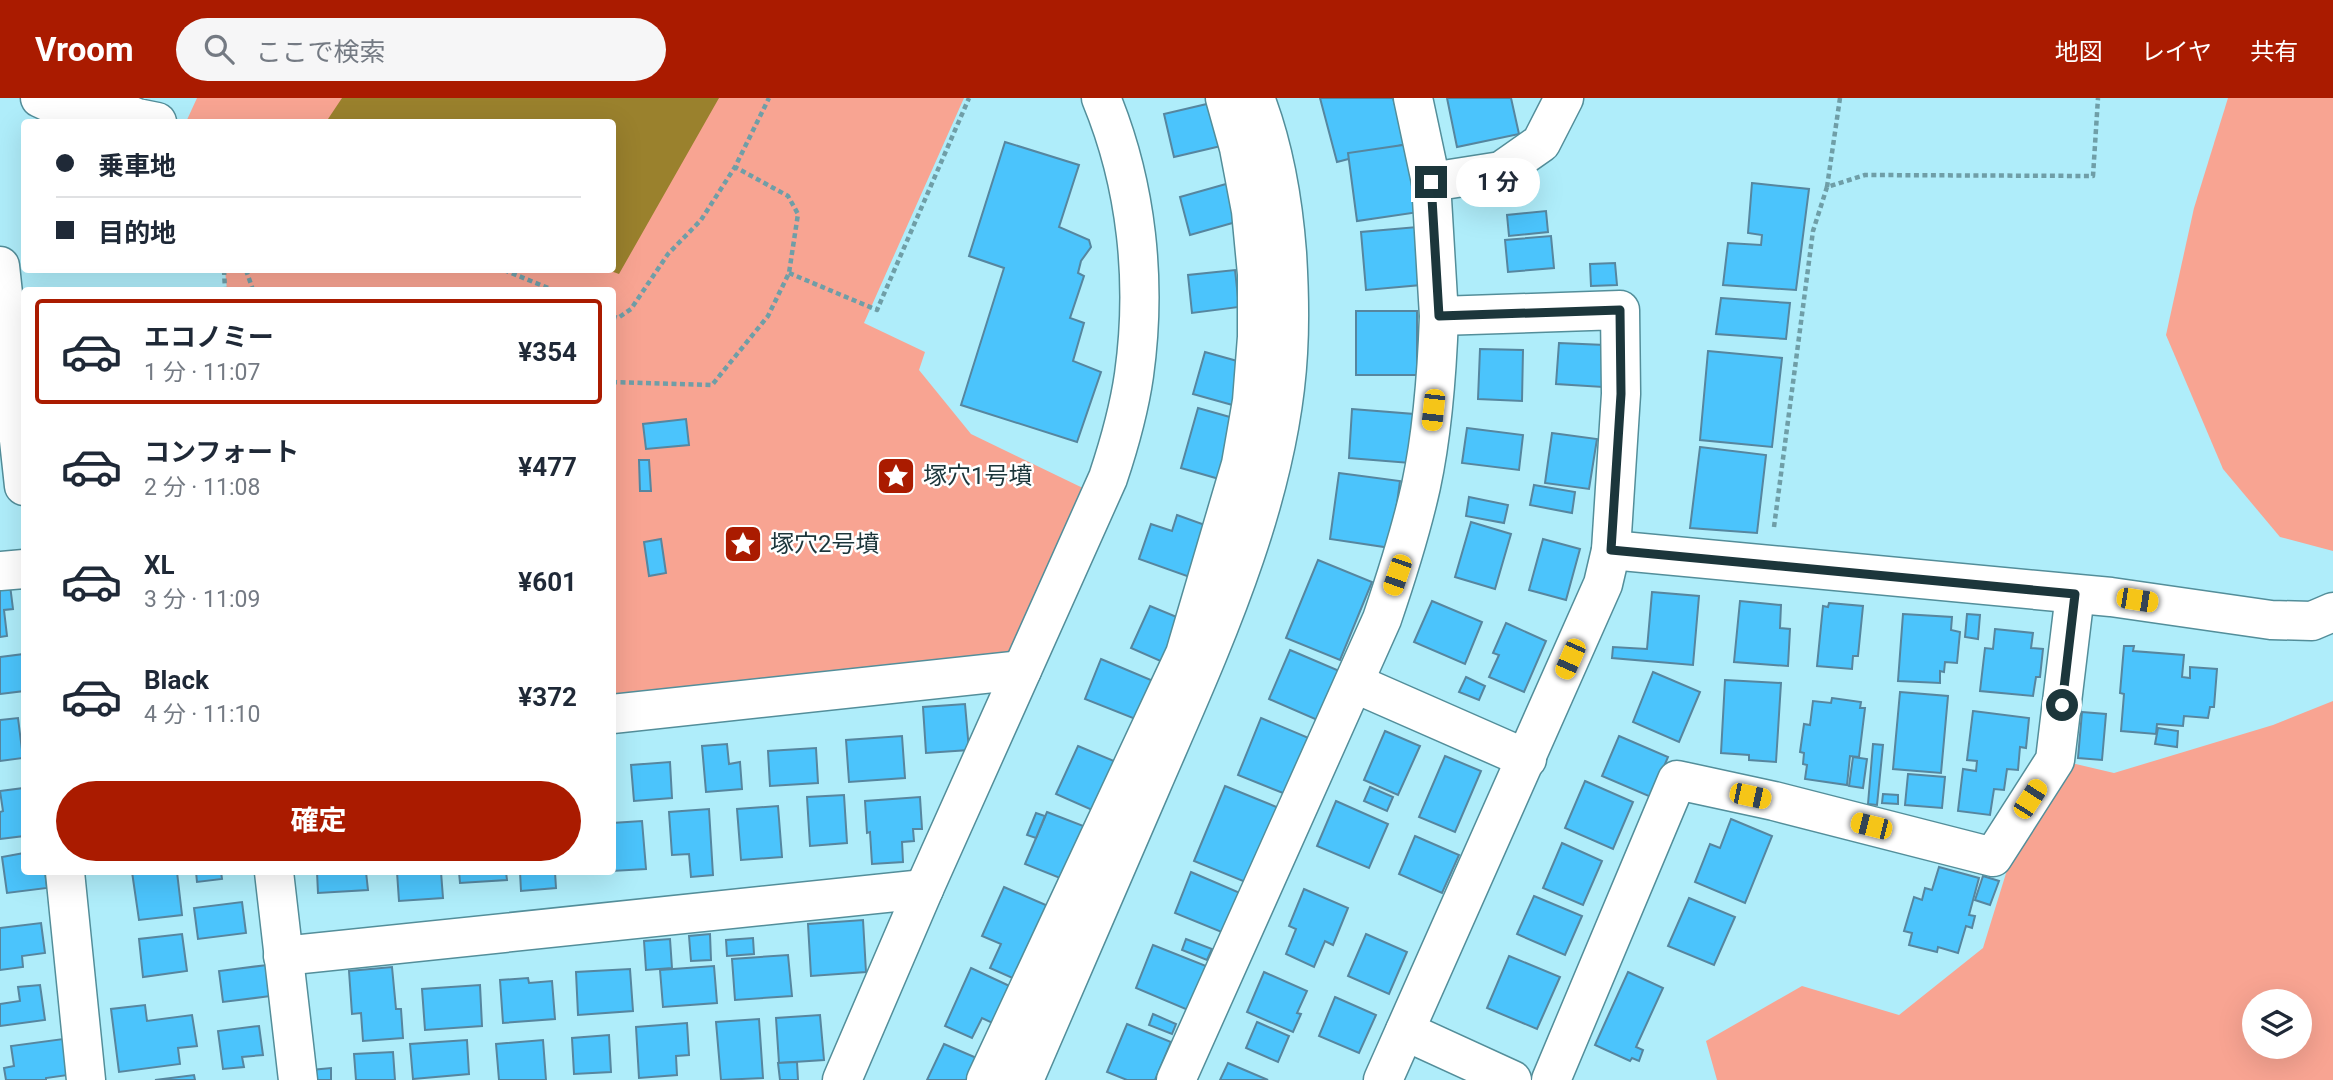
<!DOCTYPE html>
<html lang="ja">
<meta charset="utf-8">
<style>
body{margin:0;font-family:Roboto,"Noto Sans JP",sans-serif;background:#f6f6f7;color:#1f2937;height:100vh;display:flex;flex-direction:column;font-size:26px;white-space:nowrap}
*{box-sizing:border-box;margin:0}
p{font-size:23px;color:#747a83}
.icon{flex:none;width:38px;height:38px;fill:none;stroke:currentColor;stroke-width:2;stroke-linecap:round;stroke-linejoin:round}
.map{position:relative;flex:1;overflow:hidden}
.details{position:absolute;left:21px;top:189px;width:595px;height:588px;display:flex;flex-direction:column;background:#fff;border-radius:7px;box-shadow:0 7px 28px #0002}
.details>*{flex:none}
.hud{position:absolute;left:21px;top:21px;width:595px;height:154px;border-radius:7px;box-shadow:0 7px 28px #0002;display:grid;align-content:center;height:154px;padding:0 35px;background:#fff}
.buttons{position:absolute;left:2242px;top:891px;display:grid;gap:14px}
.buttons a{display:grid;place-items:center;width:70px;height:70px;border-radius:50%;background:#fff;box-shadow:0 7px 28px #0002;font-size:35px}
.end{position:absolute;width:32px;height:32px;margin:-16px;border:9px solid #1c363b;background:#fff;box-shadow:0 0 0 4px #fff}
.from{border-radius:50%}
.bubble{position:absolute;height:49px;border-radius:24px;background:#fff;box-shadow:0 7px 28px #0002;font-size:23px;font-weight:700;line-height:49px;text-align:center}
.car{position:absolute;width:21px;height:42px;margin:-21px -10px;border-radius:9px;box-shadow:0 0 5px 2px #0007;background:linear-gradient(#f5c518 24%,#345 0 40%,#f5c518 0 76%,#345 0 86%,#f5c518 0)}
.hud b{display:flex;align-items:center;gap:24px;height:66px;font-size:26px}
.hud b+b{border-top:2px solid #e0e1e3}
.hud i{width:18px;height:18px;background:#1f2937}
ul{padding:12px 0 0;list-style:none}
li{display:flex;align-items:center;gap:21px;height:105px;margin:0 14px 10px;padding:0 21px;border:4px solid transparent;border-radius:7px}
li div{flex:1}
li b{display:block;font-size:26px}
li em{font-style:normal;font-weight:700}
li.active{border-color:#aa1b00}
li>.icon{width:63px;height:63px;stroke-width:1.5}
.cta{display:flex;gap:14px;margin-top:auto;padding:14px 35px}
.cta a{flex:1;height:80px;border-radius:42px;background:#aa1b00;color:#fff;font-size:28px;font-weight:700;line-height:80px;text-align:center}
header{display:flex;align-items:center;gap:42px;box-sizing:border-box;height:98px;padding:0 35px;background:#aa1b00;color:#fff}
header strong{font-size:33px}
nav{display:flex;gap:38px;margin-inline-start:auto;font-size:24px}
.search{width:490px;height:63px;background:#f6f6f7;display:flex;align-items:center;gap:18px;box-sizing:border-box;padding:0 24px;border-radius:38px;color:#747a83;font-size:26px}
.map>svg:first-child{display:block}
.green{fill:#f8a492;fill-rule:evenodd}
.water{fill:#9a812d}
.building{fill:#4bc4fc;stroke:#56869f;stroke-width:2}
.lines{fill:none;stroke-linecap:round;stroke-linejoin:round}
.street-casing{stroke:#538e9a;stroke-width:41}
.secondary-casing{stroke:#538e9a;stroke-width:41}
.path{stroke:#6f9ea7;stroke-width:4.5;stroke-dasharray:5 3.5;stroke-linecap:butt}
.street{stroke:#fff;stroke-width:38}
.secondary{stroke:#fff;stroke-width:38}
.route{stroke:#1c363b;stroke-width:9}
.labels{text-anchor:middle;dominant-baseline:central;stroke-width:5;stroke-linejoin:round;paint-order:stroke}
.poi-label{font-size:24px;fill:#1c363b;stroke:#fff;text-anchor:start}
</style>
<header>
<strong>Vroom</strong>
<div class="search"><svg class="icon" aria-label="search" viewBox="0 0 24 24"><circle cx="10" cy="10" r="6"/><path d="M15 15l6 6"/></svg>ここで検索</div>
<nav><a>地図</a><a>レイヤ</a><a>共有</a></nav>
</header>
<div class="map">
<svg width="2333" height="982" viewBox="0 0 2333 982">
<rect width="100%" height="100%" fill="#afedfa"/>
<g class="green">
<path d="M197 0H964L864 225 925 254 919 272 971 336 1087 392 1008 554 997 562 613 599 612 192H227L225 172H612V24H186Z"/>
<path d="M2228 0H2333V453L2280 439 2223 371 2166 237 2194 110Z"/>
<path d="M2333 603V982H1717L1706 943 1802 888 1899 917 1983 850 2007 772 2053 689 2063 663 2114 675 2273 627ZM2254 903H2300V948H2254Z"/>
</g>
<path class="water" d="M342 0H719L619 176 608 172H612V24H326Z"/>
<g class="building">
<path d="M1320 0H1393L1406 46 1337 64Z"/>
<path d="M1447 0H1511L1519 36 1457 49Z"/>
<path d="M1211 5 1221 48 1174 59 1164 16Z"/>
<path d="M1005 44 1079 67 1059 129 1089 142 1091 149 1081 163 1078 175 1084 178 1070 220 1084 225 1073 263 1101 274 1077 344 961 307 1004 170 969 158Z"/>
<path d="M1410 46 1419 114 1357 123 1348 55Z"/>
<path d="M1233 84 1243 122 1190 137 1180 99Z"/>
<path d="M1752 85 1809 91 1796 192 1723 187 1728 145 1761 147 1762 137 1748 135Z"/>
<path d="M1546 113 1548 134 1509 138 1507 117Z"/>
<path d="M1417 129 1421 187 1366 192 1361 134Z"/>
<path d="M1551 138 1554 170 1508 174 1505 142Z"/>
<path d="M1615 165 1617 187 1591 188 1590 166Z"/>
<path d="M1235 172 1239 209 1192 215 1188 177Z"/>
<path d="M1721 200 1790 205 1786 241 1716 236Z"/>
<rect x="1356" y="213" width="61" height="64"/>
<path d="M1559 245 1605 247 1603 289 1556 286Z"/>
<path d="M1480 251 1523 252 1522 303 1478 301Z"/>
<path d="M1708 253 1782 260 1772 349 1700 342Z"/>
<path d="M1205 254 1248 266 1236 308 1193 296Z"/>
<path d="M1198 310 1244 323 1226 383 1181 370Z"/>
<path d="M1352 311 1414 316 1410 365 1349 360Z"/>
<path d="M686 321 689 347 646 351 643 326Z"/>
<path d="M1467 330 1523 337 1519 372 1462 365Z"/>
<path d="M1552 335 1597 341 1589 391 1545 385Z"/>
<path d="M1700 349 1766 357 1757 435 1690 430Z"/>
<path d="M639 362H649L651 393H640Z"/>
<path d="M1339 375 1400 383 1391 450 1330 441Z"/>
<path d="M1534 387 1575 394 1572 415 1530 407Z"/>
<path d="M1469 399 1508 407 1504 425 1466 418Z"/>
<path d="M1177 417 1219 432 1201 483 1139 461 1151 426 1172 433Z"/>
<path d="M1471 424 1511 436 1495 491 1455 479Z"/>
<path d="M661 441 666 475 649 478 644 444Z"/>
<path d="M1543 441 1580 451 1566 502 1529 492Z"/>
<path d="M1318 462 1372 484 1340 562 1286 540Z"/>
<path d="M10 487 13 511 4 512 7 538 0 539V488Z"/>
<path d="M1652 494 1699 498 1693 567 1612 560 1613 549 1647 551Z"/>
<path d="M1432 503 1482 524 1465 566 1414 544Z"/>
<path d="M1740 503 1781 507 1780 530 1790 531 1788 568 1734 564Z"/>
<path d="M1829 505 1863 508 1858 558H1853L1852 571 1817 568 1823 508 1828 509Z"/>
<path d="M1150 508 1184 522 1165 565 1131 550Z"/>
<path d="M1903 516 1952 519 1951 532 1960 534 1957 565 1945 564 1944 574 1940 573V585L1898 583Z"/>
<path d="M1967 516 1980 517 1978 541 1965 539Z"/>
<path d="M1506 525 1546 543 1524 594 1489 579 1499 557 1493 555Z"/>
<path d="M1995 531 2033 535 2031 550 2043 551 2040 579H2036L2033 598 1980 593 1985 550 1993 551Z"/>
<path d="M2124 548H2134L2133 553 2184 557 2182 579 2190 580V569L2217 571 2214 609H2210L2208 620 2184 618 2183 628 2157 626 2156 636 2121 633 2124 596 2120 595Z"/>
<path d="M1290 552 1344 575 1322 624 1269 601Z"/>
<path d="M24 556V593L0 596V559Z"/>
<path d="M1101 561 1158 585 1143 624 1085 601Z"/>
<path d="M1653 574 1700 594 1679 644 1633 624Z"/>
<path d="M1466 579 1485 588 1479 602 1459 594Z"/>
<path d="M1725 582 1781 585 1776 664 1749 662V657L1721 655Z"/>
<path d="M1900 594 1948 598 1941 675 1893 671Z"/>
<path d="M1832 600 1861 604 1860 610H1865L1859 659 1850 658 1847 687 1805 681 1807 667 1803 666 1804 655 1800 654 1804 626 1810 627 1813 603 1831 605Z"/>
<path d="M965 606 969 652 926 655 923 609Z"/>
<path d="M1973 613 2029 620 2026 650 2020 649 2018 672 2007 671 2004 692 1994 691 1990 717 1958 713 1963 671 1976 673 1977 663 1967 662Z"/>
<path d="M2082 614 2106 616 2102 662 2078 660Z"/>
<path d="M18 620 23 660 0 663V622Z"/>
<path d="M1261 620 1311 641 1288 697 1238 677Z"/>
<path d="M2158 630 2178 633 2177 649 2155 646Z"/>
<path d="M1385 633 1420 648 1398 697 1364 682Z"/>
<path d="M902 638 905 680 849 684 846 642Z"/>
<path d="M1619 638 1668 659 1651 699 1602 678Z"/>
<path d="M727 646 729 666 740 664 742 691 706 694 702 648Z"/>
<path d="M1873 646 1883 647 1877 707 1868 706Z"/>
<path d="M1078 648 1121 666 1099 715 1056 696Z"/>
<path d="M816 650 818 685 770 688 768 653Z"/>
<path d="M1445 658 1481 673 1455 734 1419 719Z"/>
<path d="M1853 659 1867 661 1863 690 1849 688Z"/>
<path d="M670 664 672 700 634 703 631 667Z"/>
<path d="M1908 676 1945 679 1942 710 1905 707Z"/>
<path d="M1585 683 1633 704 1613 751 1565 730Z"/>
<path d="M1225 688 1279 710 1248 785 1194 763Z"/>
<path d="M1370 689 1393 699 1387 713 1364 703Z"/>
<path d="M24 690V738L0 741V714L3 713 0 693Z"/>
<path d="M1883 696 1898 697V706L1882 705Z"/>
<path d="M844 697 847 745 810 748 807 699Z"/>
<path d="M920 699 922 731H913L914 743 902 744 903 764 872 766 870 734 867 735 865 703Z"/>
<path d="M1336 703 1388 726 1369 770 1317 748Z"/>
<path d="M778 708 782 759 741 762 737 711Z"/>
<path d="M709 711 713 777 691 779 689 756 672 757 669 714Z"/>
<path d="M1047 714 1086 729 1065 782 1025 766Z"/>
<path d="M1036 715 1045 718 1036 740 1027 737Z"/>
<path d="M1731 721 1772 738 1745 805 1695 784 1710 746 1720 750Z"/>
<path d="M642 723 646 771 612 773V725Z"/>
<path d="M1415 738 1459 757 1442 795 1399 776Z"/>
<path d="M1562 745 1602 763 1583 807 1543 790Z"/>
<path d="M24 755V774H45L47 790 7 795 2 759Z"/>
<path d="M1939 769 1979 780 1969 817 1975 818 1972 830 1966 828 1958 855 1938 849 1937 854 1909 847 1912 835 1904 833 1914 799 1922 802 1925 790 1932 792Z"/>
<path d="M132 774H177L182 817 139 822Z"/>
<path d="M196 774H221L222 781 197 784Z"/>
<path d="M317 774H366L368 792 318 795Z"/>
<path d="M397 774H441L443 800 399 803Z"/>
<path d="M459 774H506L507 782 460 785Z"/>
<path d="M520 774H555L556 790 521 793Z"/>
<path d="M1191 774 1240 795 1224 835 1175 815Z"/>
<path d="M1983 778 1999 783 1990 807 1975 802Z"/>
<path d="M1004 789 1055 811 1017 882 990 870 1001 846 982 838Z"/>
<path d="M1304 791 1348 810 1333 847 1325 843 1314 869 1286 856 1296 831 1289 828Z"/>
<path d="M1534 798 1582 818 1565 857 1517 836Z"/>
<path d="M1689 800 1735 819 1714 867 1668 848Z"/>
<path d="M242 804 246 835 198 841 194 810Z"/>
<path d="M863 822 866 874 811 878 808 826Z"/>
<path d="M41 825 45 855 22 858 23 869 0 872V830Z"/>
<path d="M182 836 187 873 143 879 139 841Z"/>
<path d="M710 836 711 862 691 863 689 838Z"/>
<path d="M1366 836 1407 854 1389 896 1348 878Z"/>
<path d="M753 840 754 856 727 858 726 842Z"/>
<path d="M670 841 672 870 646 872 644 843Z"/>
<path d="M1186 841 1212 851 1207 862 1182 852Z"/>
<path d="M1153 847 1206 868 1188 912 1136 890Z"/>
<path d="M788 857 792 898 735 902 732 861Z"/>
<path d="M1509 858 1560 879 1537 931 1487 910Z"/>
<path d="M267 867 271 898 223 904 219 873Z"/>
<path d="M714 868 717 905 663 909 660 872Z"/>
<path d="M392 869 396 911H401L403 940 363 943 361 915 352 916 349 873Z"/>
<path d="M971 870 1016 891 999 928 982 920 972 940 945 928Z"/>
<path d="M630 871 633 913 578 917 576 874Z"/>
<path d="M1264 874 1307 893 1297 915 1301 916 1293 934 1247 914Z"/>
<path d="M1628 874 1663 890 1636 949 1643 952 1639 963 1632 960 1630 963 1595 947Z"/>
<path d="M528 880 529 885 552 883 555 921 503 925 500 882Z"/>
<path d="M40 887 45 922 0 928V906L20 903 18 889Z"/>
<path d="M480 887 482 928 425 932 422 891Z"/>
<path d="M1335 899 1376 917 1359 955 1319 938Z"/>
<path d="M145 907 147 923 192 917 197 948 178 950 180 966 119 974 111 911Z"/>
<path d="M1153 916 1176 926 1172 936 1149 927Z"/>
<path d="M820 917 824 962 779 965 776 920Z"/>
<path d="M759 921 763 980 721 982 716 924Z"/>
<path d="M1257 924 1289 938 1278 964 1246 950Z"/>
<path d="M687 925 689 957 676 958 677 977 639 980 636 929Z"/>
<path d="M1127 926 1171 944 1155 982H1127L1107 974Z"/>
<path d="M259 928 263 957 242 959 244 969 223 971 218 933Z"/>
<path d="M609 937 611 974 574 976 572 940Z"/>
<path d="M63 941 68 977 46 980V982H6L4 970 14 968 11 948Z"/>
<path d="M467 942 469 976 413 981 410 946Z"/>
<path d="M543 942 546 982H499L496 946Z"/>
<path d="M944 946 986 964 977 982H927Z"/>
<path d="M393 954 395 982H356L354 956Z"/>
<path d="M797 964 798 982H780L778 965Z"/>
<path d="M1228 965 1268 982H1220Z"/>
<path d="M331 970V982H312L311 972Z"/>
<path d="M194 977 195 982H155Z"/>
</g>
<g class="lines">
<g class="street-casing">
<g id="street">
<path d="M40 0 92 24"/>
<path d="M90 0 137 20 157 24"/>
<path d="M1413 0 1431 84"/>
<path d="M0 168 24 388"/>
<path d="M1611 452 2111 499 2271 522 2312 523 2333 514"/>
<path d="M0 473 24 471"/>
<path d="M1354 585 1527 661"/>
<path d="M612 616 1022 572"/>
<path d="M65 774 86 982"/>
<path d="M274 774 298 982"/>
<path d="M283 858 924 791"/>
<path d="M1405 933 1512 982"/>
<path d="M842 982 924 791 1108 380C1119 347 1129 312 1134 277 1147 184 1137 87 1101 0"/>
<path d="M986 982 1185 556 1241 366 1252 303 1257 239V176L1251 113 1239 50 1225 0"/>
<path d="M1176 982 1382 521C1397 477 1411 433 1421 388 1433 332 1437 275 1439 218"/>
<path d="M1383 982 1603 486 1611 452 1621 296 1620 212 1439 218 1431 84 1501 73 1541 45 1564 0"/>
<path d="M1551 982 1677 682 1774 703 1993 759 2055 662 2075 496"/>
</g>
</g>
<g class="secondary-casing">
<path id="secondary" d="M1024 982C1067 883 1109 785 1152 686 1210 552 1280 403 1288 255 1290 222 1289 188 1287 155 1283 102 1274 49 1255 0"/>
</g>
<g class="path">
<path d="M1827 89 1840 0"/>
<path d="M224 172 225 192"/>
<path d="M246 172 253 192"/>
<path d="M504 172 553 192"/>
<path d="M789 175 877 212 969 0"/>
<path d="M612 218 618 220 631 211 668 156 701 122 735 69 769 0"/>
<path d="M612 284 712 287 768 218 789 175 798 116 788 98 735 69"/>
<path d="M1774 429 1813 133 1827 89 1865 77 2093 78 2098 0"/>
</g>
<use href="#street" class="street"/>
<use href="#secondary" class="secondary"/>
</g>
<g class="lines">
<path class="route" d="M1431 84 1439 218 1620 212 1621 296 1611 452 2075 496 2062 607"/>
</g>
<defs>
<g id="sight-square" transform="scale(2.0125)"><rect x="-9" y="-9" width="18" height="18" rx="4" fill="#aa1b00" stroke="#fff"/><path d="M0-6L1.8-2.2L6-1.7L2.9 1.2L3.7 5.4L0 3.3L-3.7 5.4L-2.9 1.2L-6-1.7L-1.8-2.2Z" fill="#fff"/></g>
</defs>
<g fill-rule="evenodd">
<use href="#sight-square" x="896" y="378"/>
<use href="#sight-square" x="743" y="446"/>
</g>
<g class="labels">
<g class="poi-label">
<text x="923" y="378">塚穴1号墳</text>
<text x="770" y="446">塚穴2号墳</text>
</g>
</g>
</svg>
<div class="buttons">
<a><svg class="icon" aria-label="layers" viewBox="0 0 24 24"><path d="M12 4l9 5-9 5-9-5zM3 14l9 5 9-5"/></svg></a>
</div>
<i class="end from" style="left:2062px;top:607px"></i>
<i class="end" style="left:1431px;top:84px"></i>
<div class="bubble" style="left:1456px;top:60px;width:84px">1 分</div>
<i class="car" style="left:1433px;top:312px;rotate:186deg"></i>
<i class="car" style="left:1397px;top:477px;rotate:199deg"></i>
<i class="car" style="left:2137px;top:502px;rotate:99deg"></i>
<i class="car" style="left:1570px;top:561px;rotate:204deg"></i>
<i class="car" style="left:1750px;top:698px;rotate:102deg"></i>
<i class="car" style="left:2030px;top:701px;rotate:33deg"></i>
<i class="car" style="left:1871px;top:728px;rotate:284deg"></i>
<div class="hud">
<b><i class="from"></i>乗車地</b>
<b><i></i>目的地</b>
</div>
<section class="details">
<ul>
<li class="active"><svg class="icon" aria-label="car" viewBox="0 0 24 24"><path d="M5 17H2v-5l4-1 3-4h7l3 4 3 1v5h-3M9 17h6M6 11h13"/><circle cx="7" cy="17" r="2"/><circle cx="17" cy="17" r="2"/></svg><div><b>エコノミー</b><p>1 分 · 11:07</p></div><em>¥354</em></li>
<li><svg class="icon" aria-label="car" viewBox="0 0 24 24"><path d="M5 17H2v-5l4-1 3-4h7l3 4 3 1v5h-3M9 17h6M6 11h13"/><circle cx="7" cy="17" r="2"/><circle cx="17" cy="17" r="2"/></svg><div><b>コンフォート</b><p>2 分 · 11:08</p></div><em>¥477</em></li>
<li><svg class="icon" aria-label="car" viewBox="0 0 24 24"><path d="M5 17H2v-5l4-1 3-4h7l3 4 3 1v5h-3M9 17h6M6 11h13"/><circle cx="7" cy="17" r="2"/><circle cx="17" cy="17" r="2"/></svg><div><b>XL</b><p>3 分 · 11:09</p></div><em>¥601</em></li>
<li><svg class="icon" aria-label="car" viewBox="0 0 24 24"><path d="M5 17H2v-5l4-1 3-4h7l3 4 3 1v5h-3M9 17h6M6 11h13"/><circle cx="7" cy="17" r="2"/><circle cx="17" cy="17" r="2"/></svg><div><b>Black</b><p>4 分 · 11:10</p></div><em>¥372</em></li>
</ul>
<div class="cta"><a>確定</a></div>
</section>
</div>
